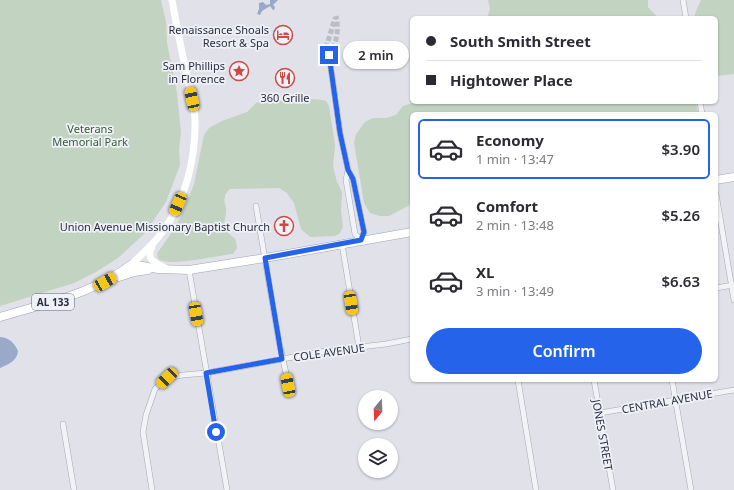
<!DOCTYPE html>
<meta charset="utf-8">
<style>
body{margin:0;font-family:"Noto Sans",sans-serif;background:#f2f2f3;color:#2b2b33;height:100vh;display:flex;flex-direction:column;font-size:15px;white-space:nowrap}
*{box-sizing:border-box;margin:0}
p{font-size:13px;color:#7c7c81}
.icon{flex:none;width:22px;height:22px;fill:none;stroke:currentColor;stroke-width:2;stroke-linecap:round;stroke-linejoin:round}
.map{position:relative;flex:1;overflow:hidden}
.details{position:absolute;left:410px;top:112px;width:308px;height:270px;display:flex;flex-direction:column;background:#fff;border-radius:6px;box-shadow:0 1px 3px #0004}
.details>*{flex:none}
.guide{position:absolute;left:410px;top:16px;width:308px;height:88px;border-radius:6px;box-shadow:0 1px 3px #0004;display:grid;align-content:center;height:88px;padding:0 16px;background:#fff}
.needle{width:26px;rotate:198deg}
.buttons{position:absolute;left:358px;top:390px;display:grid;gap:8px}
.buttons a{display:grid;place-items:center;width:40px;height:40px;border-radius:50%;background:#fff;box-shadow:0 1px 3px #0004;font-size:20px}
.end{position:absolute;width:18px;height:18px;margin:-9px;border:5px solid #2563eb;background:#fff;box-shadow:0 0 0 2px #fff}
.from{border-radius:50%}
.bubble{position:absolute;height:28px;border-radius:14px;background:#fff;box-shadow:0 1px 3px #0004;font-size:13px;font-weight:600;line-height:28px;text-align:center}
.car{position:absolute;width:12px;height:24px;margin:-12px -6px;border-radius:5px;box-shadow:0 0 3px 1px #0007;background:linear-gradient(#f5c518 24%,#345 0 40%,#f5c518 0 76%,#345 0 86%,#f5c518 0)}
.guide b{display:flex;align-items:center;gap:14px;height:38px;font-size:15px}
.guide b+b{border-top:1px solid #e1e1e2}
.guide i{width:10px;height:10px;background:#2b2b33}
ul{padding:7px 0 0;list-style:none}
li{display:flex;align-items:center;gap:12px;height:60px;margin:0 8px 6px;padding:0 8px;border:2px solid transparent;border-radius:6px}
li div{flex:1}
li b{display:block;font-size:15px}
li em{font-style:normal;font-weight:600}
li.selected{border-color:#2563eb}
li>.icon{width:36px;height:36px;stroke-width:1.5}
.cta{display:flex;gap:8px;margin-top:auto;padding:8px 16px}
.cta a{flex:1;height:46px;border-radius:24px;background:#2563eb;color:#fff;font-size:16px;font-weight:600;line-height:46px;text-align:center}
.map>svg:first-child{display:block}
.green{fill:#c2d3c1}
.water{fill:#9aa8c9}
.lines{fill:none;stroke-linecap:round;stroke-linejoin:round}
.minor-tunnel{stroke:#bbbdc7;stroke-width:5;stroke-dasharray:5 2.5;stroke-linecap:butt}
.minor-casing{stroke:#a5a7b3;stroke-width:6}
.primary-casing{stroke:#9fa3b5;stroke-width:9}
.minor{stroke:#f2f3f7;stroke-width:5}
.secondary{stroke:#fff;stroke-width:7}
.primary{stroke:#fff;stroke-width:8}
.route{stroke:#2563eb;stroke-width:5}
.labels{text-anchor:middle;dominant-baseline:central;stroke-width:3.5;stroke-linejoin:round;paint-order:stroke}
.shield{fill:#eff1f6;stroke:#646777;stroke-width:1}
.shield-label{font-size:10px;font-weight:bold;fill:#282c40}
.poi-label{font-size:11px;fill:#282c40;stroke:#eff1f6;text-anchor:end}
.park-label{font-size:11px;fill:#355c35;stroke:#eff1f6}
.street-label{font-size:11px;fill:#282c40;stroke:#eff1f6}
</style>
<div class="map">
<svg width="734" height="490" viewBox="0 0 734 490">
<rect width="100%" height="100%" fill="#e0e1e9"/>
<g class="green">
<path d="M0 0H161L166 22 167 43 177 93 181 133 179 150 180 165 166 202 144 234 118 258 96 272 74 283 0 306Z"/>
<path d="M488 0H648V7L658 18H487L490 9Z"/>
<path d="M701 0H734V74L716 76V18H694L696 11Z"/>
<path d="M292 99C303 101 315 97 326 101L329 106 335 145 333 166 337 182 342 192 341 211 343 227 340 233 335 236 310 237 301 229 294 203 287 193 279 188 230 189C228 191 225 194 225 197 223 201 226 205 226 209 227 217 221 223 227 231 233 240 236 234 237 248L233 254C214 256 175 266 159 260L157 256 158 252 170 235 182 215 194 184 204 135 209 128 222 121 247 112 256 103 265 100 282 101Z"/>
<path d="M415 102H696L698 114H412V204L389 216H380L370 213 364 203 354 143 356 134 365 122 373 118H386L396 115 403 106Z"/>
</g>
<g class="water">
<path d="M270 0H278L273 5 275 7 274 10H273L270 6 262 11 260 15 257 14 259 9V3L263 2 266 5 270 4Z"/>
<path d="M0 337C9 338 14 342 18 351 17 361 9 364 0 368Z"/>
</g>
<g class="lines">
<g class="minor-tunnel">
<path d="M329 55C337 43 339 30 336 16"/>
<path d="M329 55 326 48 335 18"/>
</g>
<g class="minor-casing">
<g id="minor">
<path d="M683 0 686 18"/>
<path d="M329 55 340 133 348 170 353 179 364 232 361 240 355 234 346 180 348 170"/>
<path d="M700 102 702 114"/>
<path d="M716 194 734 300"/>
<path d="M256 206 279 342 290 391"/>
<path d="M342 244 359 347"/>
<path d="M189 270 227 490"/>
<path d="M716 288 733 285"/>
<path d="M518 380 536 490"/>
<path d="M594 380 613 490"/>
<path d="M672 380 691 490"/>
<path d="M600 413 734 390"/>
<path d="M63 424 74 490"/>
<path d="M152 490 143 432 146 415 155 389 167 378 183 375 206 373 326 351 386 344 412 339"/>
</g>
</g>
<g class="primary-casing">
<g id="primary">
<path d="M716 180 734 177"/>
<path d="M119 277 134 272 148 270"/>
<path d="M0 317C46 303 93 294 132 264L158 269 189 270 265 258 412 232"/>
</g>
</g>
<use href="#minor" class="minor"/>
<g class="secondary">
<path d="M152 246C145 261 156 263 167 269"/>
<path d="M132 264C142 254 154 244 163 231 186 199 196 158 195 119 194 101 188 83 185 66 180 44 176 22 172 0"/>
</g>
<use href="#primary" class="primary"/>
</g>
<g class="lines">
<path class="route" d="M216 432 206 373 282 359 265 258 361 240 364 232 353 179 348 170 340 133 329 55"/>
</g>
<defs>
<g id="hotel-ring" transform="scale(1)"><circle r="9.5" fill="#eff1f6" stroke="#cf4944" stroke-width="1.5"/><path d="M-6-4.5h1.5V1H6V5H4.5V3h-9V5H-6ZM-4 0a1.8 1.8 0 1 1 3.6 0ZM.5 0V-2.5h3Q6-2.5 6 0Z" fill="#cf4944"/></g>
<g id="sight-ring" transform="scale(1)"><circle r="9.5" fill="#eff1f6" stroke="#cf4944" stroke-width="1.5"/><path d="M0-6L1.8-2.2L6-1.7L2.9 1.2L3.7 5.4L0 3.3L-3.7 5.4L-2.9 1.2L-6-1.7L-1.8-2.2Z" fill="#cf4944"/></g>
<g id="restaurant-ring" transform="scale(1)"><circle r="9.5" fill="#eff1f6" stroke="#cf4944" stroke-width="1.5"/><path d="M-5-6h1v4h1v-4h1v4h1v-4h1v5L-1.5 .5V6h-2V.5L-5-1ZM5-6V6H3V1.5H1.5Q1.5-4 5-6Z" fill="#cf4944"/></g>
<g id="church-ring" transform="scale(1)"><circle r="9.5" fill="#eff1f6" stroke="#cf4944" stroke-width="1.5"/><path d="M-1.2-6h2.4v3.5h3.3v2.4h-3.3V6h-2.4V-.1h-3.3v-2.4h3.3Z" fill="#cf4944"/></g>
</defs>
<g fill-rule="evenodd">
<use href="#hotel-ring" x="283" y="35"/>
<use href="#sight-ring" x="239" y="71"/>
<use href="#restaurant-ring" x="285" y="78"/>
<use href="#church-ring" x="284" y="226"/>
</g>
<g class="labels">
<rect class="shield" x="32" y="294" width="42" height="16" rx="3"/>
<g class="shield-label">
<text x="53" y="302">AL 133</text>
</g>
<g class="poi-label">
<text x="269" y="29">Renaissance Shoals<tspan x="269" dy="13">Resort &amp; Spa</tspan></text>
<text x="225" y="65">Sam Phillips<tspan x="225" dy="13">in Florence</tspan></text>
<text x="285" y="97" text-anchor="middle">360 Grille</text>
<text x="270" y="226">Union Avenue Missionary Baptist Church</text>
</g>
<g class="park-label">
<text x="90" y="128">Veterans<tspan x="90" dy="13">Memorial Park</tspan></text>
</g>
<g class="street-label">
<text transform="translate(329 352) rotate(-8)">COLE AVENUE</text>
<text transform="translate(667 401) rotate(-10)">CENTRAL AVENUE</text>
<text transform="translate(603 435) rotate(80)">JONES STREET</text>
</g>
</g>
</svg>
<div class="buttons">
<a><svg class="needle" viewBox="-14 -14 28 28"><path d="M0-13l5 13h-10z" fill="#e53935"/><path d="M0 13l5-13h-10z" fill="#7c7c81"/></svg></a>
<a><svg class="icon" aria-label="layers" viewBox="0 0 24 24"><path d="M12 4l9 5-9 5-9-5zM3 14l9 5 9-5"/></svg></a>
</div>
<i class="end from" style="left:216px;top:432px"></i>
<i class="end" style="left:329px;top:55px"></i>
<div class="bubble" style="left:343px;top:41px;width:66px">2 min</div>
<i class="car" style="left:192px;top:99px;rotate:348deg"></i>
<i class="car" style="left:178px;top:204px;rotate:203deg"></i>
<i class="car" style="left:105px;top:282px;rotate:60deg"></i>
<i class="car" style="left:351px;top:303px;rotate:171deg"></i>
<i class="car" style="left:196px;top:314px;rotate:170deg"></i>
<i class="car" style="left:167px;top:378px;rotate:226deg"></i>
<i class="car" style="left:288px;top:385px;rotate:349deg"></i>
<div class="guide">
<b><i class="from"></i>South Smith Street</b>
<b><i></i>Hightower Place</b>
</div>
<section class="details">
<ul>
<li class="selected"><svg class="icon" aria-label="car" viewBox="0 0 24 24"><path d="M5 17H2v-5l4-1 3-4h7l3 4 3 1v5h-3M9 17h6M6 11h13"/><circle cx="7" cy="17" r="2"/><circle cx="17" cy="17" r="2"/></svg><div><b>Economy</b><p>1 min · 13:47</p></div><em>$3.90</em></li>
<li><svg class="icon" aria-label="car" viewBox="0 0 24 24"><path d="M5 17H2v-5l4-1 3-4h7l3 4 3 1v5h-3M9 17h6M6 11h13"/><circle cx="7" cy="17" r="2"/><circle cx="17" cy="17" r="2"/></svg><div><b>Comfort</b><p>2 min · 13:48</p></div><em>$5.26</em></li>
<li><svg class="icon" aria-label="car" viewBox="0 0 24 24"><path d="M5 17H2v-5l4-1 3-4h7l3 4 3 1v5h-3M9 17h6M6 11h13"/><circle cx="7" cy="17" r="2"/><circle cx="17" cy="17" r="2"/></svg><div><b>XL</b><p>3 min · 13:49</p></div><em>$6.63</em></li>
</ul>
<div class="cta"><a>Confirm</a></div>
</section>
</div>
